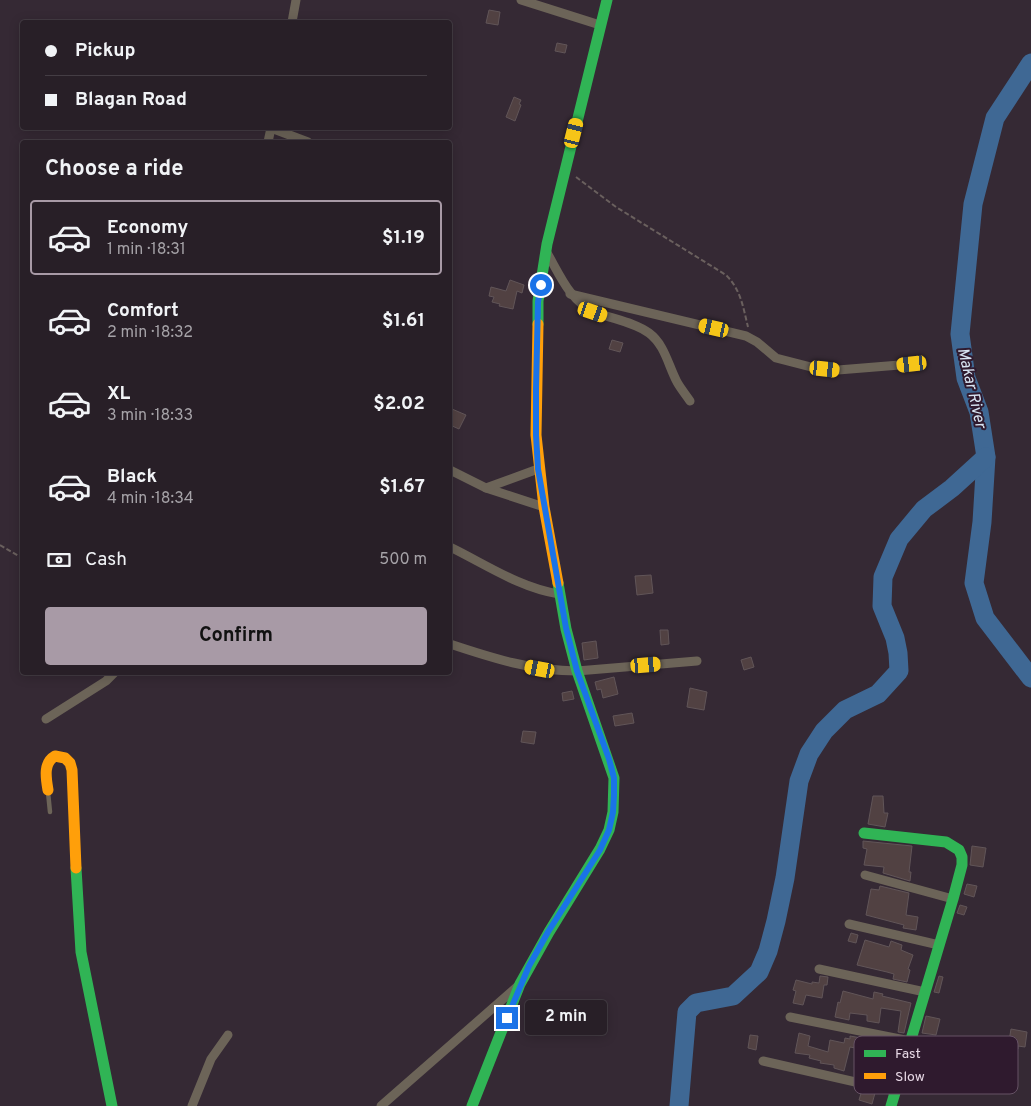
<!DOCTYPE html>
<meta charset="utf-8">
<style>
body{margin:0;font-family:Overpass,sans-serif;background:#30272f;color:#f1f3f6;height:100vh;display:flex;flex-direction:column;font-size:19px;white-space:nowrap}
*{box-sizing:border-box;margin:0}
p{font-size:16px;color:#a5a2a7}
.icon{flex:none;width:28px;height:28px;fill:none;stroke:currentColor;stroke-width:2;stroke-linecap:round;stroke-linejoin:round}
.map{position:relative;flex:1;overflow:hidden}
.drawer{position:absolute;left:20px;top:140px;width:432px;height:535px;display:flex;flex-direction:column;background:#281f27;border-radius:5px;box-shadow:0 2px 12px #0003,0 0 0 1px #443d44}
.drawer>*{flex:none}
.hud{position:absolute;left:20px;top:20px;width:432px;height:110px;border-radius:5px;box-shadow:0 2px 12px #0003,0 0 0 1px #443d44;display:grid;align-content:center;height:110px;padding:0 25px;background:#281f27}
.end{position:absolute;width:22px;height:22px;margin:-11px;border:6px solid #1a73e8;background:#fff;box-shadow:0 0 0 2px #fff}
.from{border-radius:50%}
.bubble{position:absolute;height:35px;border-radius:5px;background:#281f27;box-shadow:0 2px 12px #0003,0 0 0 1px #443d44;font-size:16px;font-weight:700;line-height:35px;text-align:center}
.car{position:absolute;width:15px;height:30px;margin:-15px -8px;border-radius:6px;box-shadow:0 0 4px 1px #0007;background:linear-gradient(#f5c518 24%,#345 0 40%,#f5c518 0 76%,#345 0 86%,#f5c518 0)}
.hud b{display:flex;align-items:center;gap:18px;height:48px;font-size:19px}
.hud b+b{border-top:1px solid #443d44}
.hud i{width:12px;height:12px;background:#f1f3f6}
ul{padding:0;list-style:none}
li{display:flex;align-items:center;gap:15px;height:75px;margin:0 10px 8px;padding:0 15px;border:2px solid transparent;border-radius:5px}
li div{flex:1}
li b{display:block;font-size:19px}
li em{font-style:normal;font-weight:700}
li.selected{border-color:#a89aa6}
li>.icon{width:45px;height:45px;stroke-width:1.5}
h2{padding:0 25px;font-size:22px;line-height:60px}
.pay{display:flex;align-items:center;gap:12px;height:55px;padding:0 25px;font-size:19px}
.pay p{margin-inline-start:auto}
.cta{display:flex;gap:10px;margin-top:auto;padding:10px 25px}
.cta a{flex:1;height:58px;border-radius:5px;background:#a89aa6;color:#111;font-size:20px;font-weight:700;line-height:58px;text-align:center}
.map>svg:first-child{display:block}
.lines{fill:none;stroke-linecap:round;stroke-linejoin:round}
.river{stroke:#3f6894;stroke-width:19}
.building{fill:#514142;stroke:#615558}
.path{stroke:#6a605e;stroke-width:2;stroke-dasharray:5 2.5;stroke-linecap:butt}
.lane{stroke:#6c6458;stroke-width:4.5}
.street{stroke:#6c6458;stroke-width:9}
.fast{stroke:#30b455;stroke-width:11}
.slow{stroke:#ff9f0a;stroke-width:11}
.route{stroke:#1a73e8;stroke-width:6}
.labels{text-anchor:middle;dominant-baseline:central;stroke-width:4;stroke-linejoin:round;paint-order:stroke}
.water-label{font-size:16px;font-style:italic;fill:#d7e4f2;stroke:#2f1a2e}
.key{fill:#2f1a2e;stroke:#665365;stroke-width:1}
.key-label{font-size:14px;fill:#e6d7e4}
</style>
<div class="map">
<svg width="1031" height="1106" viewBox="0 0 1031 1106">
<rect width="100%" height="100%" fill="#352934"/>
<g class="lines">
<g class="river">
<path d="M1031 63 995 118 973 204 960 334 966 378 979 412 986 457 982 522 974 583 985 618 1031 678"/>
<path d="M679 1106 687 1012 696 1003 733 996 759 972 768 951 776 921 785 878 799 781 809 754 824 731 845 710 878 694 899 671 898 653 895 638 882 606 883 577 899 539 924 509 952 488 986 457"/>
</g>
</g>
<g class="building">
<path d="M489 10 500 12 498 25 486 23Z"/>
<path d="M557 43 567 45 565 53 555 51Z"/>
<path d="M514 97 521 100 519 104 521 105 515 121 506 117Z"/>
<path d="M510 280 524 285 522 293 517 291 513 309 499 306 500 304 492 302 494 297 489 296 491 287 506 291Z"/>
<path d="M612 340 623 343 620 352 609 349Z"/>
<path d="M452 409 466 415 459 429 450 425V413Z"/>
<path d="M651 575 653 593 637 595 635 576Z"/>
<path d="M660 630H668L669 644 661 645Z"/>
<path d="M596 641 598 658 584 660 582 643Z"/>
<path d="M751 657 754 667 744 670 741 660Z"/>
<path d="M614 677 618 694 603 698 601 689 597 690 595 682Z"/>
<path d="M690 688 707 692 704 710 687 707Z"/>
<path d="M572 691 574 699 563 701 562 693Z"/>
<path d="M632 713 634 723 615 726 613 716Z"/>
<path d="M523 731 536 732 534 744 521 742Z"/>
<path d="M873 796H883L884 813H888L885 827 868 824Z"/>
<path d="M863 841 912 846 909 872H911L910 881 883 873 884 867 864 865 867 849 863 848Z"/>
<path d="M972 846 986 848 983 867 970 865Z"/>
<path d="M967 884 977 886 974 897 964 894Z"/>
<path d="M880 886 909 893 906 915 918 917 916 930 903 928 904 925 866 915 871 889 879 890Z"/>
<path d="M960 905 967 907 964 915 957 913Z"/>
<path d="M851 933 858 935 856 943 848 941Z"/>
<path d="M865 940 889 947 891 941 902 945 901 950 913 955 908 969 910 970 907 982 893 979 894 974 887 972 857 965Z"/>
<path d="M820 976 828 977 827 985H824L822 998 806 995 803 1005 793 1003 796 991 793 990 796 980 812 984V982L819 983Z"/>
<path d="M939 976 943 977 939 993 934 992Z"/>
<path d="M843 991 873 999 874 992 883 994 882 996 911 1003 904 1033 898 1032 901 1011 881 1008 879 1023 867 1021V1015L850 1013 849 1020 835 1017 838 1002 840 1003Z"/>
<path d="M926 1016 940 1019 936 1035 922 1033Z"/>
<path d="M1011 1029 1027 1032 1025 1047 1018 1046V1049L1008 1047Z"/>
<path d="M799 1033 810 1036 808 1046 828 1052 830 1040 844 1043 845 1038 850 1039V1036L872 1040 871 1043 881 1045 878 1060 895 1063 893 1072 879 1069V1074L865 1071 869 1054 866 1053V1050L850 1047 844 1071 834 1068V1065L820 1063 821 1061 809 1058 810 1055 795 1053Z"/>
<path d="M750 1035 758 1036 756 1050 748 1048Z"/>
<path d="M862 1090 875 1093 872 1104 859 1100Z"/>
</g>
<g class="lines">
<g class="path">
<path d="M576 177 616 207 726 275C741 290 743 307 748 327"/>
<path d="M0 545 22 558"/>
</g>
<path class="lane" d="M48 792 50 812"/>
<g class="street">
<path d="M521 0 600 25"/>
<path d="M292 22 296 0"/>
<path d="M271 128 308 142"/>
<path d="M268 142 271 128"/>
<path d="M546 251C559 273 570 302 595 312 612 319 634 322 649 333 665 345 668 365 677 382 681 389 686 395 690 401"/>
<path d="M570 294 746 336 757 342 776 358 811 367 838 370 912 364"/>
<path d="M450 470 486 488 544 507"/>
<path d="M486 488 538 469"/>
<path d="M450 547C485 564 520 588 559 594"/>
<path d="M450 644C492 658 533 671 577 671L697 661"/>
<path d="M46 719 106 681 115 672"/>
<path d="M865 875 953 899"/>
<path d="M849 924 939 945"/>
<path d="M819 969 925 992"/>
<path d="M790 1017 910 1041"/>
<path d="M763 1061 895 1091"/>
<path d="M192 1106 211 1059 228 1035"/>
<path d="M381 1106 518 986"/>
</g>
<g class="fast">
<path d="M538 324V301L547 244 607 0"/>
<path d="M864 833 946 842 959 850 962 857V865L953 899 891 1106"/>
<path d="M76 868 81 952 112 1106"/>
<path d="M472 1106 520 984 549 932 600 849 609 830 613 812 614 778 577 671 566 629 558 583"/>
</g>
<g class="slow">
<path d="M538 324 536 435 544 507 558 583"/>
<path d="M48 790C46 778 43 763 55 756L65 758 70 763 72 770 76 868"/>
</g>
</g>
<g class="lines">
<path class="route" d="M507 1018 529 966 548 932 600 850 609 830 613 812 614 795V778L609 759 577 671 566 628 538 469 536 435V389L538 302 541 285"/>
</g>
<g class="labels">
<g class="water-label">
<text transform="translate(971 388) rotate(77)">Makar River</text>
</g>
</g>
<rect x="854" y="1036" width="164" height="58" rx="8" class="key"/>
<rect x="864" y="1050" width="22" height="7" fill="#30b455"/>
<rect x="864" y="1073" width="22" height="6" fill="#ff9f0a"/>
<g class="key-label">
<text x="895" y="1058">Fast</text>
<text x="895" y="1081">Slow</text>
</g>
</svg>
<i class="end from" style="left:541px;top:285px"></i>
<i class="end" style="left:507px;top:1018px"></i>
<div class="bubble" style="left:525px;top:1000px;width:82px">2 min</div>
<i class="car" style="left:574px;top:133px;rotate:14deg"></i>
<i class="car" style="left:593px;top:312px;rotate:109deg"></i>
<i class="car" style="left:714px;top:328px;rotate:283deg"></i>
<i class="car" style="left:912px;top:364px;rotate:264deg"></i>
<i class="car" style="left:825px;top:369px;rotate:96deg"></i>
<i class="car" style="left:646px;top:665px;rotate:85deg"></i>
<i class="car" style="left:540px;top:669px;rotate:281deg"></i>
<div class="hud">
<b><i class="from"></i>Pickup</b>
<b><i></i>Blagan Road</b>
</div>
<section class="drawer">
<h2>Choose a ride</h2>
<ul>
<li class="selected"><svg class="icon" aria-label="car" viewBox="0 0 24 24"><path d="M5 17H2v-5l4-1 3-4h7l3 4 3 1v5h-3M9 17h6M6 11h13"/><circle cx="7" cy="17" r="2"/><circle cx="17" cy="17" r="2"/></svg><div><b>Economy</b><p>1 min · 18:31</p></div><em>$1.19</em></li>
<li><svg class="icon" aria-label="car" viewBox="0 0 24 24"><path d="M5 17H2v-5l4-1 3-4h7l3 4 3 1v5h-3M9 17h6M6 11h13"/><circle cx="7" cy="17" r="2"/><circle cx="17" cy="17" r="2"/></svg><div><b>Comfort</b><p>2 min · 18:32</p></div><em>$1.61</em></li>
<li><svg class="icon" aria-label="car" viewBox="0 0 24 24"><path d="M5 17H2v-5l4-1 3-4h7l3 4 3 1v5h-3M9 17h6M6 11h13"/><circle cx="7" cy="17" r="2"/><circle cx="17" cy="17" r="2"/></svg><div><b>XL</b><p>3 min · 18:33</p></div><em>$2.02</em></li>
<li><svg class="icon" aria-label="car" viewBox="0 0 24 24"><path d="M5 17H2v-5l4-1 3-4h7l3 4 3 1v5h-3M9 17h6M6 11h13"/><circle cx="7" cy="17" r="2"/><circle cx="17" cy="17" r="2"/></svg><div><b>Black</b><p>4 min · 18:34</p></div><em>$1.67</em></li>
</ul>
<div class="pay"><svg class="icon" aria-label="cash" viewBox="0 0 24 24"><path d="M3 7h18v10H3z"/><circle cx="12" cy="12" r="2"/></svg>Cash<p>500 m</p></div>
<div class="cta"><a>Confirm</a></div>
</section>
</div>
